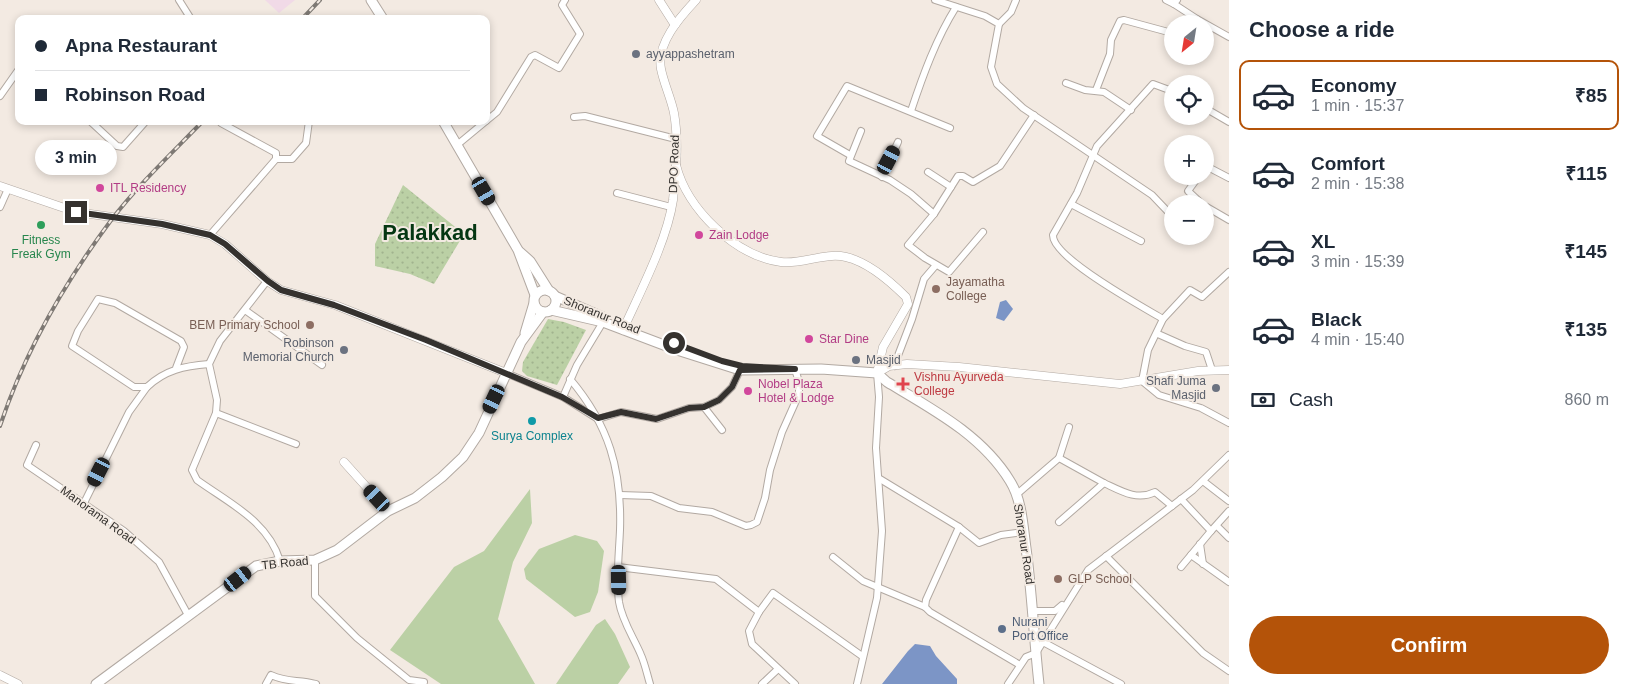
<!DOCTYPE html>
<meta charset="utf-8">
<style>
body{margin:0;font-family:Arial,sans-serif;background:#f6f6f7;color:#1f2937;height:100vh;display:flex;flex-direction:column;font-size:19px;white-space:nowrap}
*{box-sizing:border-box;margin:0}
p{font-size:16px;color:#747a83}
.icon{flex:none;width:28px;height:28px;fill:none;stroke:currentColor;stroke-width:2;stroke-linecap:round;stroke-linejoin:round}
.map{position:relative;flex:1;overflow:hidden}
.drawer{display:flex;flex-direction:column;background:#fff;width:400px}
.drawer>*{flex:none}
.banner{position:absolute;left:15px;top:15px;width:475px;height:110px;border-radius:10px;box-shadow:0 2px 8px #0003;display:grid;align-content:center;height:110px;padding:0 20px;background:#fff}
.needle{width:32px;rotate:210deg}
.fabs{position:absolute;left:1164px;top:15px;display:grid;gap:10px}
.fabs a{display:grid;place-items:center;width:50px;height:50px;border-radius:50%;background:#fff;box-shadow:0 2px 8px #0003;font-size:25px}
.end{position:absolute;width:22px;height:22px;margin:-11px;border:6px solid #35322f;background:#fff;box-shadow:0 0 0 2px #fff}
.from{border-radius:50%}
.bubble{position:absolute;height:35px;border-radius:18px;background:#fff;box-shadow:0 2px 8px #0003;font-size:16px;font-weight:600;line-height:35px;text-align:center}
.car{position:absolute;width:15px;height:30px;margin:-15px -8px;border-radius:6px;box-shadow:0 0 4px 1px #0007;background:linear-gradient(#222 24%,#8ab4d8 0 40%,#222 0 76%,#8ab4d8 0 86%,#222 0)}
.banner b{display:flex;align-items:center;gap:18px;height:48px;font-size:19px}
.banner b+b{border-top:1px solid #e0e1e3}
.banner i{width:12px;height:12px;background:#1f2937}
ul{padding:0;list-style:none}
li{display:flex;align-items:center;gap:15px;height:70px;margin:0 10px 8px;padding:0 10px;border:2px solid transparent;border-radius:10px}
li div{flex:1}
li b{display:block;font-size:19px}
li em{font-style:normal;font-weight:600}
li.on{border-color:#b45309}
li>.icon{width:45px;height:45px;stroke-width:1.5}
h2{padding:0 20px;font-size:22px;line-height:60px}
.pay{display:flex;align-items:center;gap:12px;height:55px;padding:0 20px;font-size:19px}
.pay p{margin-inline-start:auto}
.primary-button{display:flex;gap:10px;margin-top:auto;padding:10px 20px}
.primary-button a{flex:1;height:58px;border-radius:30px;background:#b45309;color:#fff;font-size:20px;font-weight:600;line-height:58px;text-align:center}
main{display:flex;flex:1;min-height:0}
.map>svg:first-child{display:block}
.industrial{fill:#f1dae7}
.grass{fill:#bbd0a5}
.park{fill:url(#park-dots)}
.water{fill:#7c95c6}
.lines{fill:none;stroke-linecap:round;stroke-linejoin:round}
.minor-casing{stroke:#b2a9a2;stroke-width:8}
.tertiary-casing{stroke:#b2a9a2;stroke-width:9}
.secondary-casing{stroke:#b2a9a2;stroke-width:11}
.minor{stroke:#fff;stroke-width:6}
.tertiary{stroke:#fff;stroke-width:8}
.secondary{stroke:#fff;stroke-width:9}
.rail-casing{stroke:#7e7974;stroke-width:4}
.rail{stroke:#f3eae2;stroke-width:2;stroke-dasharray:5.5;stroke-linecap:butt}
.route{stroke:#35322f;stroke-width:6}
.worship-dot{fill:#6b7280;stroke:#f3eae2;stroke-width:2}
.hotel-dot{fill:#d1479c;stroke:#f3eae2;stroke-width:2}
.leisure-dot{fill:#2e9e5b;stroke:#f3eae2;stroke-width:2}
.education-dot{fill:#8d6e63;stroke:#f3eae2;stroke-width:2}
.health-dot{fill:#e0444e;stroke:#f3eae2;stroke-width:2}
.culture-dot{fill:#0f9aa8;stroke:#f3eae2;stroke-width:2}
.service-dot{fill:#5c6f8a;stroke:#f3eae2;stroke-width:2}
.labels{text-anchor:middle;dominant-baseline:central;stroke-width:4;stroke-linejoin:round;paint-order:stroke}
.worship-label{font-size:12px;fill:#5b616d;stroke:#f3eae2;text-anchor:start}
.street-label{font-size:12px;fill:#35322f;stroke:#f3eae2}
.hotel-label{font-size:12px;fill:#b23c85;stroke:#f3eae2;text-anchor:start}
.leisure-label{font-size:12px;fill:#27864d;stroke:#f3eae2}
.education-label{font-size:12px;fill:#785e54;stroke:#f3eae2;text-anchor:start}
.health-label{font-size:12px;fill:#be3a42;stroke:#f3eae2;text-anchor:start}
.culture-label{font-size:12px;fill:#0d838f;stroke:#f3eae2}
.service-label{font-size:12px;fill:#4e5e75;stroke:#f3eae2;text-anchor:start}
.town-label{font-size:22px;font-weight:bold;fill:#053713;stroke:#f3eae2}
</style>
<main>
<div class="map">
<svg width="1229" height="684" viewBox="0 0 1229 684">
<defs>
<pattern id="park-dots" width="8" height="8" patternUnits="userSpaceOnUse" patternTransform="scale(1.25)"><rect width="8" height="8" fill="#bbd0a5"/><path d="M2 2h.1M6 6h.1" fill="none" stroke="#a1b38e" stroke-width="1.8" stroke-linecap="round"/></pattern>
</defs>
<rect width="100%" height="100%" fill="#f3eae2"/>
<path class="industrial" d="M265 0H295L279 13Z"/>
<g class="grass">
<path d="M530 489 532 523 513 562 498 619 535 684H441L390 650 454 567 484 551Z"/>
<path d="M575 535 597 541 604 551 598 592 590 612 575 617 526 579 524 569 539 549Z"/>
<path d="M605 619 615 634 630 667 618 684H556L596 625Z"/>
</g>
<g class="park">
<path d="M403 185 464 234 434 284 410 274 375 266V244Z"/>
<path d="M548 319 564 322 586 330 557 385 527 376 522 371 523 362Z"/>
</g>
<g class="water">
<path d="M1006 300 1013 309 1004 321 996 318 1000 302Z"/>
<path d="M915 644 930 646 936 656 957 679V684H882L908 651Z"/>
</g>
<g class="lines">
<g class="minor-casing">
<g id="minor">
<path d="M179 0 191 19"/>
<path d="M935 0 985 16 999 24 991 67 997 84 1023 108 1152 195 1172 216"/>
<path d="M1166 0 1174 4"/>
<path d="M1177 0 1174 4 1197 19 1189 24"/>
<path d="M1197 19 1229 37"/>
<path d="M999 24 1011 12 1016 0"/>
<path d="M1066 83 1085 90 1104 92 1131 110"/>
<path d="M1096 90 1110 54 1111 40 1120 21 1124 20 1172 33"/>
<path d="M0 96 19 69"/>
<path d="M1205 108 1229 122"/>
<path d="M911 111C923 75 936 39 956 7"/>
<path d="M574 117 585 116 676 139"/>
<path d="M90 121 117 146 123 147 146 121"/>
<path d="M486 121 497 112 531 57 535 55 559 68 580 34 562 5 565 0"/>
<path d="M221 123 276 153V159"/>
<path d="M861 131 849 161 890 180 911 194 934 214"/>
<path d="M457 145 486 121"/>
<path d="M850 155 817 136 847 86 950 128"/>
<path d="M1205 170 1208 167 1229 178"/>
<path d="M928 172 951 187"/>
<path d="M1199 176 1188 191 1202 204"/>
<path d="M882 177 898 142"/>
<path d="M617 193 671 207"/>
<path d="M1071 204 1141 241"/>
<path d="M1205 206 1229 220"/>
<path d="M0 207 8 189"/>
<path d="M983 232 949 272 925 258 908 245 934 214 958 176H963L973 182 1000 166 1034 115"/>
<path d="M210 235 276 159H292L306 143 309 121"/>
<path d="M1229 272 1202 297 1190 290 1163 319 1148 350 1142 381 1159 395 1201 408 1229 423"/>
<path d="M267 281 220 341 209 364 217 400 216 413 192 470 197 480C229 503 268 521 280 561"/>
<path d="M245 310 322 365"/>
<path d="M1163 319C1143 307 1052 258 1053 235L1077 193 1097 146 1153 84 1172 91"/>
<path d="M1158 334 1185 346 1206 352 1212 370"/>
<path d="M894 366 912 319 924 279 936 265"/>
<path d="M176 368 184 347 181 341 115 303 98 299 78 331 72 346 134 387H147C165 370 184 366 209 364"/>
<path d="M506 373 563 397 598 419 621 412 657 419 689 408 704 407 719 400 732 387 740 370"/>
<path d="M570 379C609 425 622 470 620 530 619 554 616 578 619 602 622 621 634 638 641 655 645 664 647 674 650 684"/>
<path d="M563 397 577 365 603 322"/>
<path d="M704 407 722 430"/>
<path d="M216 413 296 444"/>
<path d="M36 445 27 465 124 531 159 562 188 615"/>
<path d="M1059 458 1069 427"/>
<path d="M880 479 959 527 926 600 925 607 930 612 1020 665"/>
<path d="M1203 481 1229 501"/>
<path d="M1104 483C1121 491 1137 501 1155 492L1172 506"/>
<path d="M620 495 651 496 679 508 712 512 746 526 751 525 757 522 765 498 770 470 782 432 799 394V382L795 369"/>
<path d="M1016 495 1059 458 1104 483 1059 522"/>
<path d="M1181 499 1211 531 1229 511"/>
<path d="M84 503 129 412 147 387"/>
<path d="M1217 526 1229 538"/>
<path d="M959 527 979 543 1001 535 1024 532"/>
<path d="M1200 544 1203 564"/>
<path d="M1191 555 1229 582"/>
<path d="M1106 556 1203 653 1229 671"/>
<path d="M833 557 863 581 925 607"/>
<path d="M315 560V596L357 638 409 680 424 682"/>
<path d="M618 567 716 579 759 612 773 593 862 656"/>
<path d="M1181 567 1211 531"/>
<path d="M1033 611H1055L1062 605"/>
<path d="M759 612 749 631 752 644 795 684"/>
<path d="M1043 642 1121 684"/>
<path d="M266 684 271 675C288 683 298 679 316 684"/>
<path d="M762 684 778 669"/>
<path d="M857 684 877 598 882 531 876 448 879 397 877 373"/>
<path d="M1008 684 1026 657 1036 653 1088 570 1193 490 1229 455"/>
</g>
</g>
<g class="tertiary-casing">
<g id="tertiary">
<path d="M659 0 675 25"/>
<path d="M676 165C687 209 735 256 781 262 802 265 824 252 846 257 868 262 890 281 906 297L908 304 883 347 877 373"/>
<path d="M0 186 76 212 162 224 210 235 225 244 267 281 281 290 335 305 506 373"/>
<path d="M623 330C640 292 667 241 673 200 676 171 679 141 674 113 671 98 664 84 661 69 656 44 680 17 696 0"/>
<path d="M877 373 889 366 907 364 959 367 1120 384 1198 371 1229 370"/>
<path d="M344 462 388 511"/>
<path d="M0 675 18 684"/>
</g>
</g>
<g class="secondary-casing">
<g id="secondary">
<path d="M371 0 383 19"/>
<path d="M443 121 518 250 535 295"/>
<path d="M520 252 530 261 549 291"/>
<circle cx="545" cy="301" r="11"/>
<path d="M555 296 603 317"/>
<path d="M551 310 603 322 677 350 740 370 821 369 877 373 887 382C932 409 982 435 1010 481 1022 500 1023 527 1026 548 1032 593 1034 639 1039 684"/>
<path d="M525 333 534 303"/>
<path d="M96 684 256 566 280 561 315 560 337 550 388 511 415 498 442 477 463 457 479 433 521 342 543 312"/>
</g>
</g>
<use href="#minor" class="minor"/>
<use href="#tertiary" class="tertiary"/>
<use href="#secondary" class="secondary"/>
<g class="rail-casing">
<g id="rail">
<path d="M302 19 320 0"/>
<path d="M0 426C25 351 65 282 112 219 139 184 172 153 203 121"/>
</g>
</g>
<use href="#rail" class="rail"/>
</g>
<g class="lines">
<path class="route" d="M76 212 162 224 210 235 225 244 268 281 281 290 334 305 426 340 562 397 598 418 621 412 656 419 689 408 704 407 719 400 732 387 740 370 795 369 742 366 722 361 674 343"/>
</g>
<g class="worship-dot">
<circle cx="636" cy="54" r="5"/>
<circle cx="344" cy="350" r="5"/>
<circle cx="856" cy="360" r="5"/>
<circle cx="1216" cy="388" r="5"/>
</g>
<g class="hotel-dot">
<circle cx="100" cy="188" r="5"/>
<circle cx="699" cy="235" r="5"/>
<circle cx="809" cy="339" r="5"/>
<circle cx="748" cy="391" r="5"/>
</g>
<circle class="leisure-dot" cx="41" cy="225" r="5"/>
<g class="education-dot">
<circle cx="936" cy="289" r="5"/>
<circle cx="310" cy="325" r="5"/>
<circle cx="1058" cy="579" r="5"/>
</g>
<path class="health-dot" d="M900.5 376.5h5v5h5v5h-5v5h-5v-5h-5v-5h5z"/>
<circle class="culture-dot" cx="532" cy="421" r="5"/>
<circle class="service-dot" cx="1002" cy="629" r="5"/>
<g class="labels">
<g class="worship-label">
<text x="646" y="54">ayyappashetram</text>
<text x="334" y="343" text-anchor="end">Robinson<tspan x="334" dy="14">Memorial Church</tspan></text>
<text x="866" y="360">Masjid</text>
<text x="1206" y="381" text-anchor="end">Shafi Juma<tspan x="1206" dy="14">Masjid</tspan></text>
</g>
<g class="street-label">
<text transform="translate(674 164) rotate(-88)">DPO Road</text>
<text transform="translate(602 315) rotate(22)">Shoranur Road</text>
<text transform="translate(98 515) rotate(36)">Manorama Road</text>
<text transform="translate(1024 544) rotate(81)">Shoranur Road</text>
<text transform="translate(285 563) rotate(-6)">TB Road</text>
</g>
<g class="hotel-label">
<text x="110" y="188">ITL Residency</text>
<text x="709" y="235">Zain Lodge</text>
<text x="819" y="339">Star Dine</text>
<text x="758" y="384">Nobel Plaza<tspan x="758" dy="14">Hotel &amp; Lodge</tspan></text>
</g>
<g class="leisure-label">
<text x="41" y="240">Fitness<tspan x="41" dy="14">Freak Gym</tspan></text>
</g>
<g class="education-label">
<text x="946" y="282">Jayamatha<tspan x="946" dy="14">College</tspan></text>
<text x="300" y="325" text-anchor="end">BEM Primary School</text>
<text x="1068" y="579">GLP School</text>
</g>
<g class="health-label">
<text x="914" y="377">Vishnu Ayurveda<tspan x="914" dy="14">College</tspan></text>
</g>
<g class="culture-label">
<text x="532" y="436">Surya Complex</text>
</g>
<g class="service-label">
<text x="1012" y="622">Nurani<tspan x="1012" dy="14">Port Office</tspan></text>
</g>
<g class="town-label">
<text x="430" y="232">Palakkad</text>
</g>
</g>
</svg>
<div class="fabs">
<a><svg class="needle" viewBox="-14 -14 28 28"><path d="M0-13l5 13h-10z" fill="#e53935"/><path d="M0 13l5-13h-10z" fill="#747a83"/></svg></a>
<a><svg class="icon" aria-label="locate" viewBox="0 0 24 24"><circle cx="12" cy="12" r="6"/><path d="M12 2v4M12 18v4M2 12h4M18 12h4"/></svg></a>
<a>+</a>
<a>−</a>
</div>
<i class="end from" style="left:674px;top:343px"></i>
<i class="end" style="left:76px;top:212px"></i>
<div class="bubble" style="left:35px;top:140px;width:82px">3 min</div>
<i class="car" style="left:889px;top:160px;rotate:28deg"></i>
<i class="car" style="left:484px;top:191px;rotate:150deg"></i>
<i class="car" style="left:494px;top:399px;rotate:205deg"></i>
<i class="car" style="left:99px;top:472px;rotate:207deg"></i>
<i class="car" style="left:377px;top:498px;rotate:317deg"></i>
<i class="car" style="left:238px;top:579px;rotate:52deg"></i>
<i class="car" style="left:619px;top:580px;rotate:179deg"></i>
<div class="banner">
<b><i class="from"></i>Apna Restaurant</b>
<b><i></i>Robinson Road</b>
</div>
</div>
<section class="drawer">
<h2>Choose a ride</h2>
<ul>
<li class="on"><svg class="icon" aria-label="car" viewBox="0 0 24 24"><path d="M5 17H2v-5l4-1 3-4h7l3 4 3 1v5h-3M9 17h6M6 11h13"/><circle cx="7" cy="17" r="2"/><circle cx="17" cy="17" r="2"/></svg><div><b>Economy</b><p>1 min · 15:37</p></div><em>₹85</em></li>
<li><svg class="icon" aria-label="car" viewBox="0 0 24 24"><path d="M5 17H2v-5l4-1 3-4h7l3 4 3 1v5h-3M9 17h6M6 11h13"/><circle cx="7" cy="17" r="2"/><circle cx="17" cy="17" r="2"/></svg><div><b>Comfort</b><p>2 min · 15:38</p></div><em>₹115</em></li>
<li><svg class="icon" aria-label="car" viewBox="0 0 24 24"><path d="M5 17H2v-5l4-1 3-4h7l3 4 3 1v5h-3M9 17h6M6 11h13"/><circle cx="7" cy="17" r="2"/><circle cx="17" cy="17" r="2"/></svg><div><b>XL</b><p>3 min · 15:39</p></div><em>₹145</em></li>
<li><svg class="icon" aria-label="car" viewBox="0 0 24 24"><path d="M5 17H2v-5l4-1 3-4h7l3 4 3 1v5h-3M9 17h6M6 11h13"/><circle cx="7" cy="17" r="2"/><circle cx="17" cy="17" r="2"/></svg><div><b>Black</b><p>4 min · 15:40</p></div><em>₹135</em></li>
</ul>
<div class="pay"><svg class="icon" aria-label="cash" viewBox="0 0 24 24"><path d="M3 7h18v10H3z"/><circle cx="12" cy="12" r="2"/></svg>Cash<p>860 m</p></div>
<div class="primary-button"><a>Confirm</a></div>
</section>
</main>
